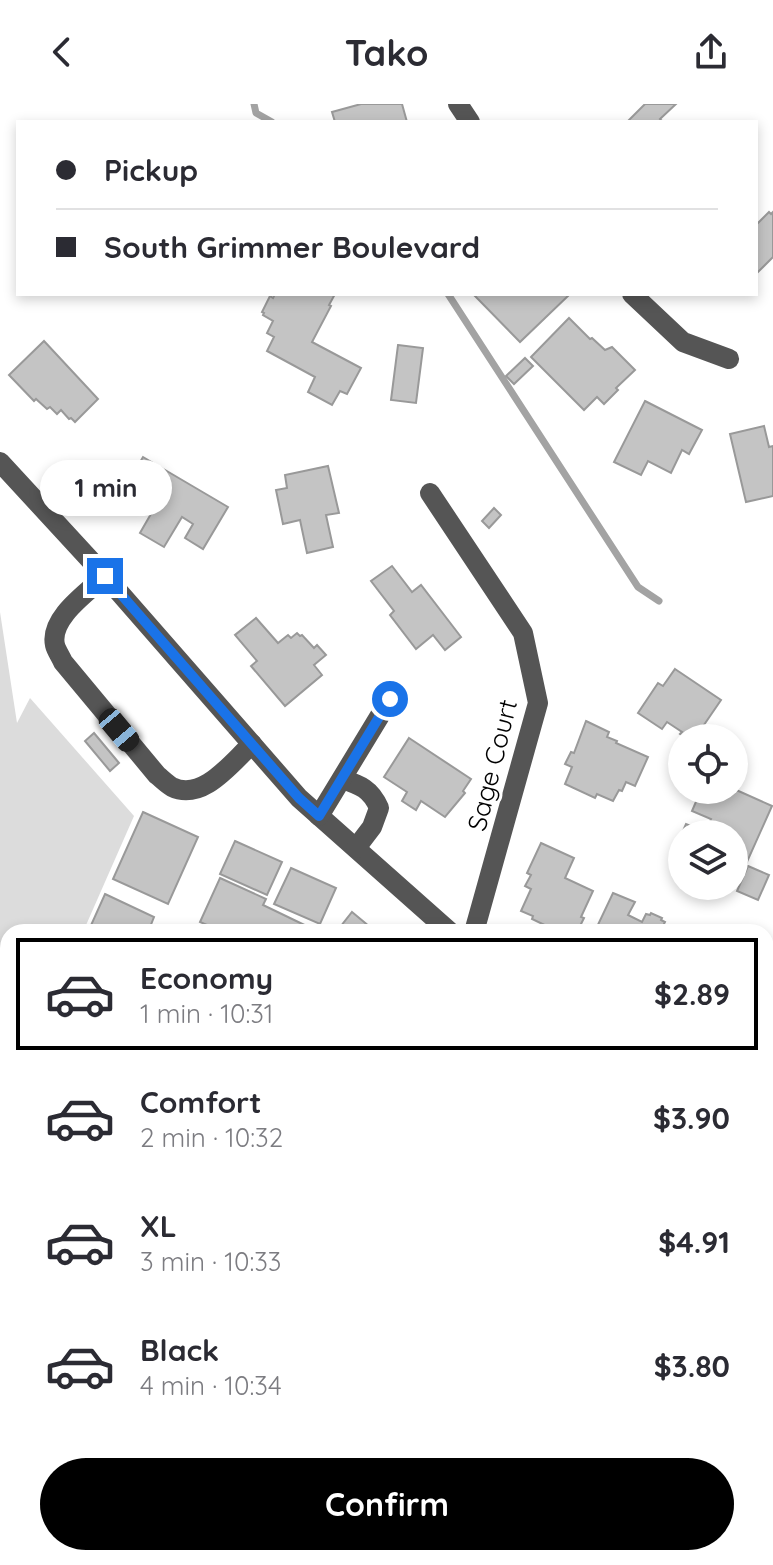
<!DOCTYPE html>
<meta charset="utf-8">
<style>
body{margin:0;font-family:Quicksand,sans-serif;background:#f2f2f3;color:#2b2b33;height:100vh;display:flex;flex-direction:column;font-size:30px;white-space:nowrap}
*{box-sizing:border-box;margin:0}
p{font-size:26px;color:#7c7c81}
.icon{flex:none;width:44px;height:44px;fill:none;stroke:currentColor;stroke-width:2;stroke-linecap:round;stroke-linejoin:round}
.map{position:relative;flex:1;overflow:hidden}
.details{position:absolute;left:0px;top:820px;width:774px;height:642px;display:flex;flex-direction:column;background:#fff;border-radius:24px 24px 0 0;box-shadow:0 4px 12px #0003}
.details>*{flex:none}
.top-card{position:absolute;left:16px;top:16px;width:742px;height:176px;border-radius:0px;box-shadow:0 4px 12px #0003;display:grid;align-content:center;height:176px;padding:0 40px;background:#fff}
.tools{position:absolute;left:668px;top:620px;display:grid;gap:16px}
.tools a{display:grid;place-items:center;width:80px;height:80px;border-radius:50%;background:#fff;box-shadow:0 4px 12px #0003;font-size:40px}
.end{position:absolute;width:36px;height:36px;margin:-18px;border:10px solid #1a73e8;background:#fff;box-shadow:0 0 0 4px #fff}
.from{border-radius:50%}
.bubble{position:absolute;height:56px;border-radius:28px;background:#fff;box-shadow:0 4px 12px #0003;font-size:26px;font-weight:700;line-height:56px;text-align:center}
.car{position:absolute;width:24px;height:48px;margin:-24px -12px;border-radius:10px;box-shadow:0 0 6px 2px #0007;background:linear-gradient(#222 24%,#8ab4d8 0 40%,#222 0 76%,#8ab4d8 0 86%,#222 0)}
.top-card b{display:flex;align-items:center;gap:28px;height:76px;font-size:30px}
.top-card b+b{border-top:2px solid #e1e1e2}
.top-card i{width:20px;height:20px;background:#2b2b33}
ul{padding:14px 0 0;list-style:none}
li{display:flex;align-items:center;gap:24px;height:112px;margin:0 16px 12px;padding:0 24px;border:4px solid transparent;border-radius:0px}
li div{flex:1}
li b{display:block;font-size:30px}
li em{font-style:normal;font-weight:700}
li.current{border-color:#000}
li>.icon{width:72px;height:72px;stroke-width:1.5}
.action{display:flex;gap:16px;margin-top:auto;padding:16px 40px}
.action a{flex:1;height:92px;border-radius:48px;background:#000;color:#fff;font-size:32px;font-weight:700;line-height:92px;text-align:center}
header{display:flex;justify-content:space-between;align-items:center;height:104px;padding:0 40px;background:#fff;font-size:36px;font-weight:700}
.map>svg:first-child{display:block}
.green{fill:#dcdcdc}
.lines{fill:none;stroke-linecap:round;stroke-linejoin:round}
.stream{stroke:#a3a3a3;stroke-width:7}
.building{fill:#c4c4c4;stroke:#999;stroke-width:2}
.minor{stroke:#555;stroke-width:20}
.route{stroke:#1a73e8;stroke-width:10}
.labels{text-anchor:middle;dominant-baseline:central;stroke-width:6;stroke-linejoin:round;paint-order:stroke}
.street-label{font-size:26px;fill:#000;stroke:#fff}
</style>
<header><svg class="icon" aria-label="back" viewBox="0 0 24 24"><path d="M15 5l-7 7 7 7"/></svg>Tako<svg class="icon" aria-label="share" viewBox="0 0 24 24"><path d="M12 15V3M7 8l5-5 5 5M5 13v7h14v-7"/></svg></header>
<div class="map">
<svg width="773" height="1461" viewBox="0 0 773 1461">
<rect width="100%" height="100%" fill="#fff"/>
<path class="green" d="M0 508 17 619 30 594 134 712 83 828H8V969L0 965Z"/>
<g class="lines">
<g class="stream">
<path d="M254 0 256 9 272 18"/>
<path d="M448 190 638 483 659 497"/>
</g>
</g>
<g class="building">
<path d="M361 0H402L407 18H335L332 8Z"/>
<path d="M645 0H676L660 15 662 17 661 18H627Z"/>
<path d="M769 108 771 110 773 108V153L758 168 756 165V121Z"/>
<path d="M275 190H335L329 201 331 202 312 238 361 264 347 290 340 287 332 301 308 288 315 273 267 247 274 233 267 229 273 217 263 211 264 209 262 208 270 192 273 194Z"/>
<path d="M473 190H568L569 191 520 238Z"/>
<path d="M569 214 590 235 592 234 605 246 612 243 635 266 616 284 618 286 604 300 597 293 584 306 531 253Z"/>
<path d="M44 237 98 295 75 318 71 314 69 315 61 306 57 310 50 303 47 305 36 295 34 297 9 271Z"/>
<path d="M398 241 423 244 416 299 391 296Z"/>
<path d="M525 254 533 262 514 280 506 272Z"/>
<path d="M645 297 702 326 689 350 682 346 671 369 648 357 641 371 614 358Z"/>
<path d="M764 322 769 343 773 342V392L746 398 730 330Z"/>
<path d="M143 353 228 403 203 445 185 434 193 420 182 413 164 443 140 429 163 389 153 383 150 388 139 382 142 378 132 372Z"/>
<path d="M328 362 339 409 326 411 333 443 307 449 300 416 283 420 276 386 287 384 285 371Z"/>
<path d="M494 404 501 411 489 424 482 417Z"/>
<path d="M392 462 412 488 421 481 461 533 445 546 433 531 416 545 390 511 394 507 371 477Z"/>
<path d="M256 514 278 539 288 531 291 534 297 529 300 532 302 531 314 544 317 541 326 551 314 561 322 571 285 602 251 562 257 557 235 531Z"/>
<path d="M675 565 721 596 695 634H685L680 630 682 628 667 618 662 625 638 609 658 579 663 582Z"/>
<path d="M586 617 609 628 607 633 617 637 616 639 648 653 635 682 626 678 622 687 619 686 613 697 597 690 595 694 565 680 572 663 565 660 571 648 574 649Z"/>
<path d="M94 629 119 659 110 667 85 637Z"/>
<path d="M409 634 471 675 463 687 465 689 445 713 421 697 416 706 402 697 407 688 384 673Z"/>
<path d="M734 685 772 702 738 778 734 776V730H682V756L672 752 686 720 706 728 711 715 692 707 701 686Z"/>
<path d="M143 708 198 733 168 800 113 775Z"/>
<path d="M235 737 282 758 267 791 220 770Z"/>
<path d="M541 739 574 754 565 774 593 787 581 813 584 814 577 828H555V826L532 815 533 812 521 807 531 785 525 782 531 771 527 769Z"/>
<path d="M748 762 769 771 758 796 737 787Z"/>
<path d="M291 764 336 784 320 820 274 800Z"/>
<path d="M220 774 266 795 263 801 319 828H223L200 818Z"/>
<path d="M613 789 635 798 628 811 642 818 646 810 650 811 651 809 662 814 661 816 665 818 660 828 595 827Z"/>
<path d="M105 790 154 813 148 828H88Z"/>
<path d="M352 808 376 828 337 827Z"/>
<path d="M766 885 773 888V950L766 947Z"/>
<path d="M773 1080V1115L766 1112V1095Z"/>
<path d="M8 1107V1157L3 1160 0 1154V1111Z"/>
<path d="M0 1171 8 1174V1232L4 1230 7 1225 0 1223Z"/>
<path d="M766 1188 773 1191V1228L766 1225Z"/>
<path d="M8 1260V1299L0 1296V1280Z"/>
<path d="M8 1334V1403L0 1404V1335Z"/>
<path d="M766 1348 773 1351V1355L766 1370Z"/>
<path d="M117 1454H164L162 1461H114Z"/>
<path d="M217 1454H277L279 1455 276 1461H216L214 1460Z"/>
<path d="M566 1454H593L590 1461H581Z"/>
<path d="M615 1454H674L671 1461H612Z"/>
</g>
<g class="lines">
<g class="minor">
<path d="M458 0 470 18"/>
<path d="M632 190 683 238 729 255"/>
<path d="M0 358 105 472 299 694 450 828"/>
<path d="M430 389 523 529 538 599 474 828"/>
<path d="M105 472C88 488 49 514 55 541 56 546 61 553 63 558L157 671C162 675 167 680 172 683 203 698 232 658 252 640"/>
<path d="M342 675C360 681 371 685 379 704L372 723 356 744"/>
<path d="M319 712 390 595"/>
<path d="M766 1002 773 1005"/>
<path d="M766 1293 773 1296"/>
<path d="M441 1454 458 1461"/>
<path d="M26 1461 39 1457 42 1454"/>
<path d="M335 1461 338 1454"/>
</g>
</g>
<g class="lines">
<path class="route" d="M105 472 299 694 319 712 390 595"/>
</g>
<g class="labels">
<g class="street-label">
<text transform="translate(492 661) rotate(-76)">Sage Court</text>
</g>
</g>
</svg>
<div class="tools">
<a><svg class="icon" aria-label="locate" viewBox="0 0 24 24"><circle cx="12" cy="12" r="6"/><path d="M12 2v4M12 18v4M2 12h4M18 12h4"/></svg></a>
<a><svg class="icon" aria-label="layers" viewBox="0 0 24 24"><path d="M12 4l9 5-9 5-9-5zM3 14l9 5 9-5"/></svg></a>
</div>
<i class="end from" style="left:390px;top:595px"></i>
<i class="end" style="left:105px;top:472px"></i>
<div class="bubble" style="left:40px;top:356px;width:132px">1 min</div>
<i class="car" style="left:119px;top:626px;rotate:140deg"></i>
<div class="top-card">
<b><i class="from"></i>Pickup</b>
<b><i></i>South Grimmer Boulevard</b>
</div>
<section class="details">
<ul>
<li class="current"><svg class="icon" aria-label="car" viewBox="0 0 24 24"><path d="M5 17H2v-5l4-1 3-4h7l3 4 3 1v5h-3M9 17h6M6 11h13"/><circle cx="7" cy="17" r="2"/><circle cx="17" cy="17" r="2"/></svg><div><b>Economy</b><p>1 min · 10:31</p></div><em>$2.89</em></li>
<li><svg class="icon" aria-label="car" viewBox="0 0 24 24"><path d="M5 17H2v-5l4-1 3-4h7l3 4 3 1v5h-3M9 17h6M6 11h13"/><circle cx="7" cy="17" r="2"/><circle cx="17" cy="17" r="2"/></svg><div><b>Comfort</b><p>2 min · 10:32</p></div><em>$3.90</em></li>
<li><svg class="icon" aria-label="car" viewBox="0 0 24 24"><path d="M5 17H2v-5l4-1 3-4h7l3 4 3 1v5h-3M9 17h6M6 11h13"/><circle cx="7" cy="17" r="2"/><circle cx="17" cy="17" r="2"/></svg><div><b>XL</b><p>3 min · 10:33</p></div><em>$4.91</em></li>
<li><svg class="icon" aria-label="car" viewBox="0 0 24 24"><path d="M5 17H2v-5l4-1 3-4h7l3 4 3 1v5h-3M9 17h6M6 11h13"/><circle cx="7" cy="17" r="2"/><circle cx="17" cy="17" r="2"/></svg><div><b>Black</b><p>4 min · 10:34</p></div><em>$3.80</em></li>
</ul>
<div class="action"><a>Confirm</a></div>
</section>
</div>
